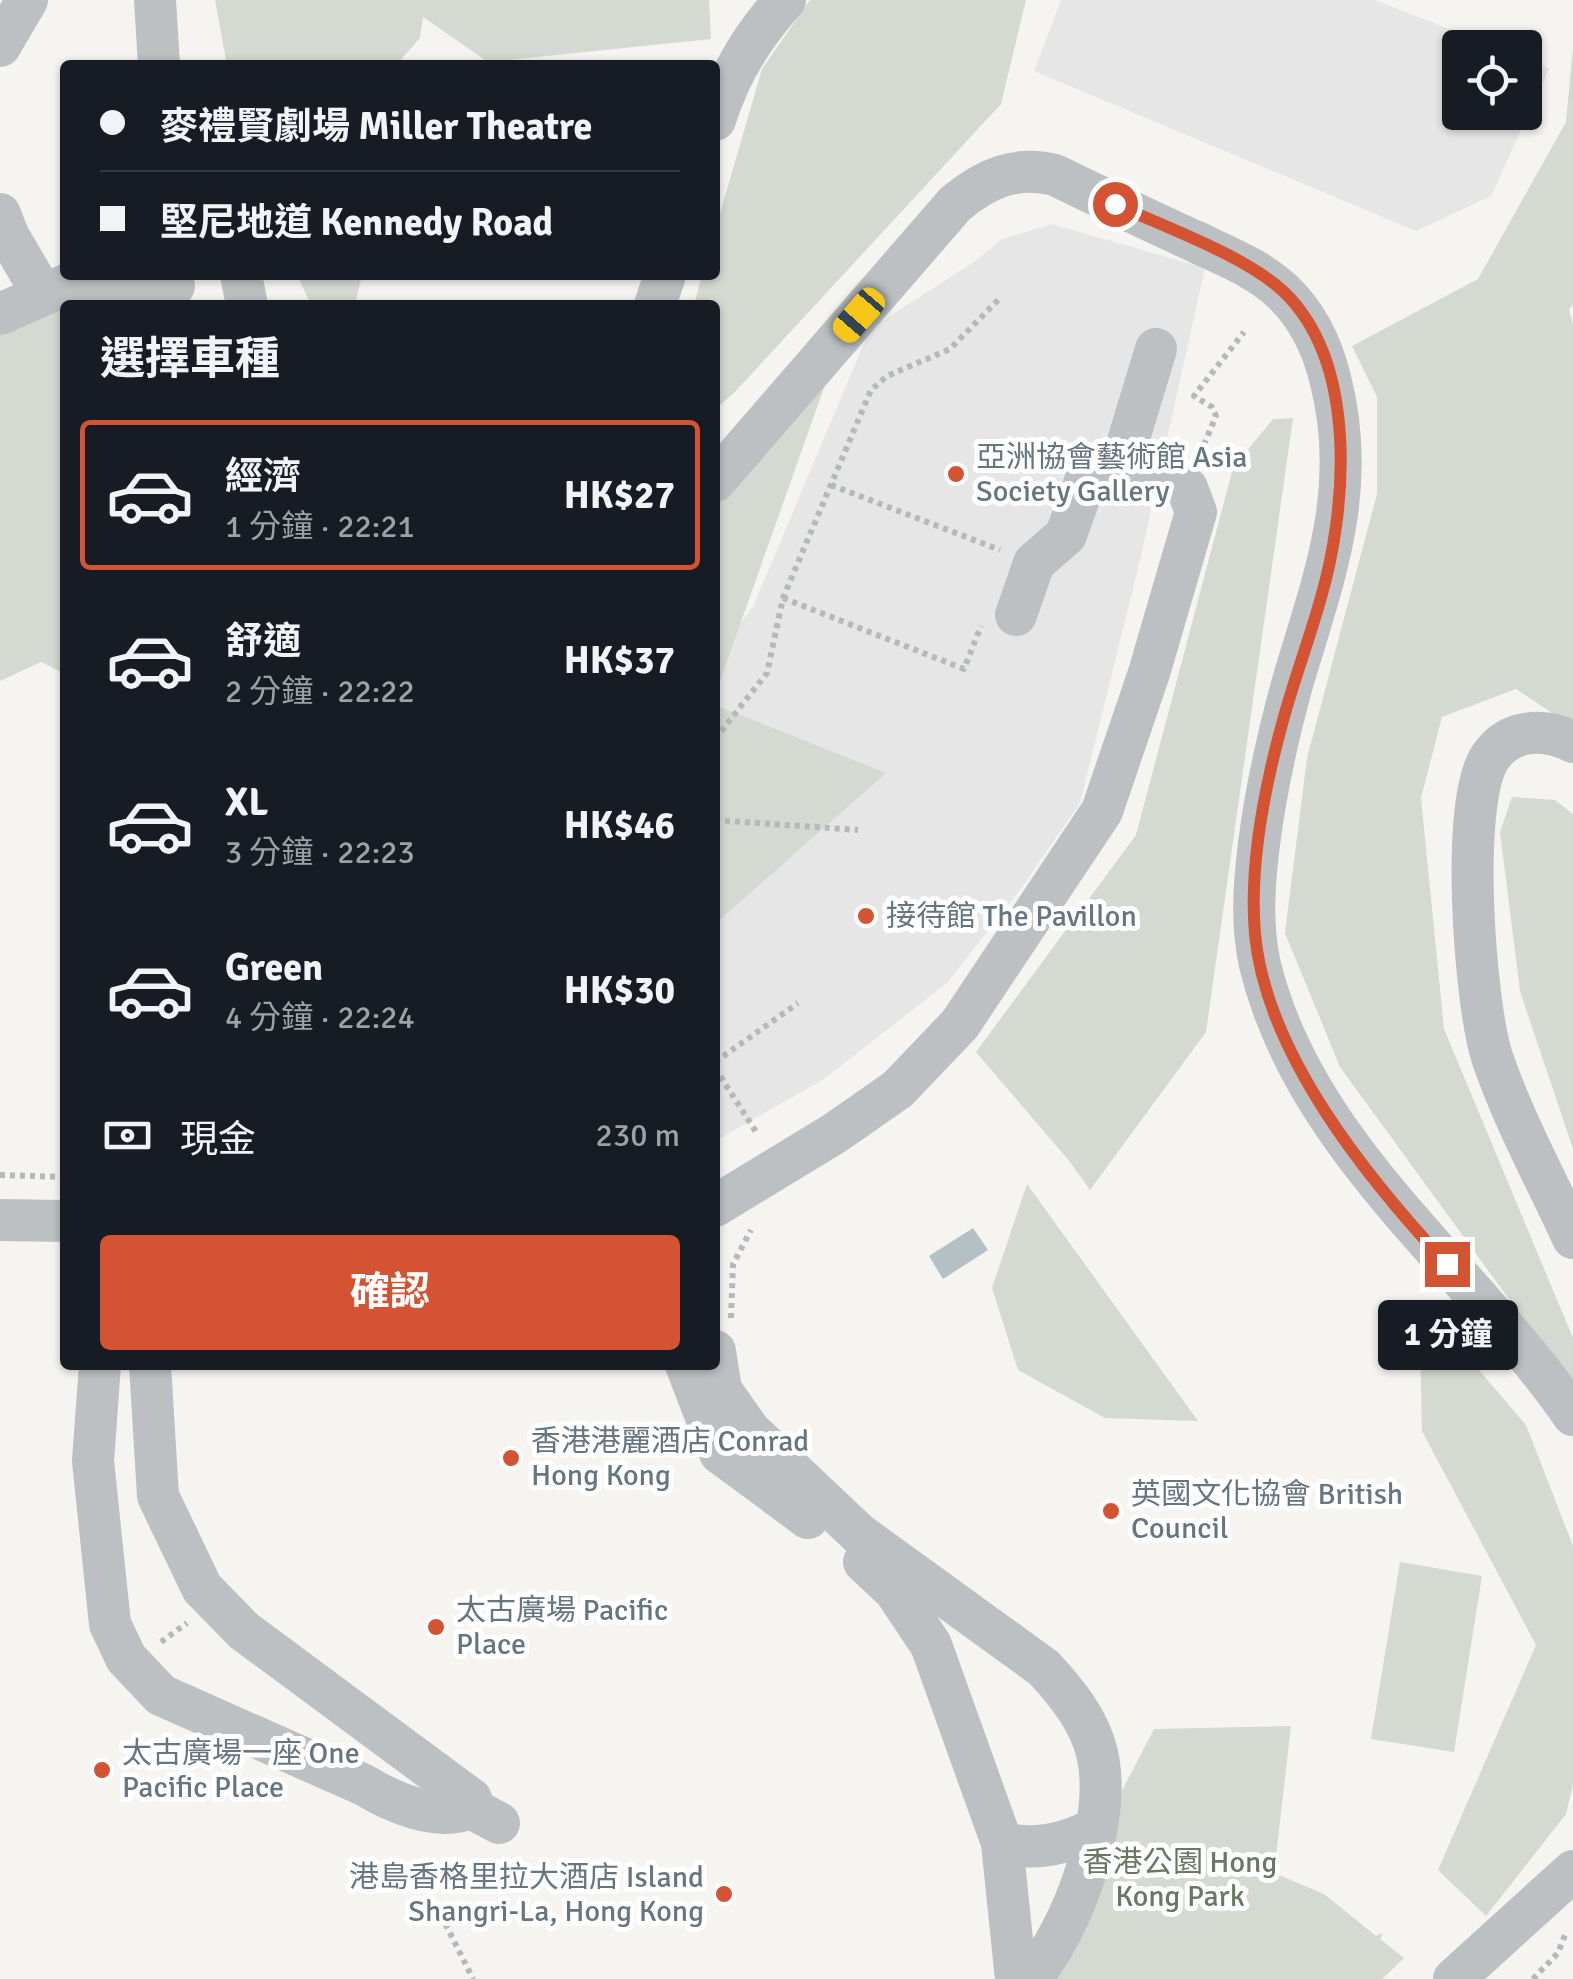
<!DOCTYPE html>
<html lang="zh-TW">
<meta charset="utf-8">
<style>
body{margin:0;font-family:Signika,"Noto Sans TC",sans-serif;background:#20242c;color:#f1f3f6;height:100vh;display:flex;flex-direction:column;font-size:38px;white-space:nowrap}
*{box-sizing:border-box;margin:0}
p{font-size:32px;color:#9ea1a6}
.icon{flex:none;width:55px;height:55px;fill:none;stroke:currentColor;stroke-width:2;stroke-linecap:round;stroke-linejoin:round}
.map{position:relative;flex:1;overflow:hidden}
.panel{position:absolute;left:60px;top:300px;width:660px;height:1070px;display:flex;flex-direction:column;background:#171b24;border-radius:10px;box-shadow:0 2px 8px #0004}
.panel>*{flex:none}
.banner{position:absolute;left:60px;top:60px;width:660px;height:220px;border-radius:10px;box-shadow:0 2px 8px #0004;display:grid;align-content:center;height:220px;padding:0 40px;background:#171b24}
.buttons{position:absolute;left:1442px;top:30px;display:grid;gap:20px}
.buttons a{display:grid;place-items:center;width:100px;height:100px;border-radius:10px;background:#171b24;box-shadow:0 2px 8px #0004;font-size:50px}
.end{position:absolute;width:45px;height:45px;margin:-22px;border:12px solid #d35333;background:#fff;box-shadow:0 0 0 5px #fff}
.from{border-radius:50%}
.bubble{position:absolute;height:70px;border-radius:10px;background:#171b24;box-shadow:0 2px 8px #0004;font-size:32px;font-weight:700;line-height:70px;text-align:center}
.car{position:absolute;width:30px;height:60px;margin:-30px -15px;border-radius:12px;box-shadow:0 0 8px 2px #0007;background:linear-gradient(#f5c518 24%,#345 0 40%,#f5c518 0 76%,#345 0 86%,#f5c518 0)}
.banner b{display:flex;align-items:center;gap:35px;height:95px;font-size:38px}
.banner b+b{border-top:2px solid #363941}
.banner i{width:25px;height:25px;background:#f1f3f6}
ul{padding:0;list-style:none}
li{display:flex;align-items:center;gap:30px;height:150px;margin:0 20px 15px;padding:0 20px;border:5px solid transparent;border-radius:10px}
li div{flex:1}
li b{display:block;font-size:38px}
li em{font-style:normal;font-weight:700}
li.on{border-color:#d35333}
li>.icon{width:90px;height:90px;stroke-width:1.5}
h2{padding:0 40px;font-size:45px;line-height:120px}
.pay{display:flex;align-items:center;gap:25px;height:110px;padding:0 40px;font-size:38px}
.pay p{margin-inline-start:auto}
.button{display:flex;gap:20px;margin-top:auto;padding:20px 40px}
.button a{flex:1;height:115px;border-radius:10px;background:#d35333;color:#fff;font-size:40px;font-weight:700;line-height:115px;text-align:center}
.map>svg:first-child{display:block}
.built{fill:#e5e6e5}
.green{fill:#d4d9d1}
.water{fill:#b4c0c3}
.lines{fill:none;stroke-linecap:round;stroke-linejoin:round}
.path{stroke:#b6b9bb;stroke-width:6;stroke-dasharray:5 5;stroke-linecap:butt}
.minor{stroke:#bcc0c3;stroke-width:42}
.route{stroke:#d35333;stroke-width:12}
.poi-dot{fill:#d35333;stroke:#fff;stroke-width:4}
.labels{text-anchor:middle;dominant-baseline:central;stroke-width:10;stroke-linejoin:round;paint-order:stroke}
.poi-label{font-size:30px;fill:#667580;stroke:#fff;text-anchor:start}
.park-label{font-size:30px;fill:#697764;stroke:#fff}
</style>
<div class="map">
<svg width="1573" height="1979" viewBox="0 0 1573 1979">
<rect width="100%" height="100%" fill="#f5f4f1"/>
<g class="built">
<path d="M1061 0H1375L1495 47 1460 48V112H1525V59L1549 69 1491 196 1416 231 1034 71Z"/>
<path d="M1052 224 1205 268 1140 560 1080 803 1019 891 947 983 824 1079 715 1141V656L753 607 870 329 974 262 1002 239Z"/>
</g>
<g class="green">
<path d="M215 0H709L711 39 488 62 423 17 420 38 396 65H227Z"/>
<path d="M810 0H1026L1001 104 733 394 715 409V305H694L702 275H715V231L762 69Z"/>
<path d="M1573 48V305L1569 309 1573 325V727L1516 689 1442 717 1421 798 1444 1029 1573 1338V1387L1340 1067 1285 933 1307 758 1377 494V397L1352 346 1478 279 1566 122Z"/>
<path d="M297 275H362L355 305H311Z"/>
<path d="M74 292 166 305H65V674L41 662 0 681V320Z"/>
<path d="M825 385 715 695V502Z"/>
<path d="M1293 418 1206 1032 1090 1190 1070 1162 976 1052 1136 835 1233 468 1273 419Z"/>
<path d="M715 705 886 773 715 924Z"/>
<path d="M1512 797 1555 800 1573 814V1149L1520 991 1500 832Z"/>
<path d="M1027 1184 1198 1421 1105 1418 1018 1370 992 1288Z"/>
<path d="M1419 1300 1526 1425 1573 1546V1784L1566 1814 1486 1916 1438 1870 1536 1645 1422 1431Z"/>
<path d="M1400 1562 1482 1576 1454 1752 1371 1739Z"/>
<path d="M1291 1726 1274 1873 1324 1894 1376 1936 1383 1933 1380 1939 1404 1958 1382 1979H1024L1154 1729Z"/>
</g>
<path class="water" d="M973 1228 988 1250 943 1279 929 1256Z"/>
<g class="lines">
<g class="path">
<path d="M1200 454 1216 416 1212 407 1194 396 1244 332"/>
<path d="M831 485 1000 550"/>
<path d="M783 598 964 669 981 626"/>
<path d="M715 739 767 673 783 598 871 390 887 376 950 349 999 299"/>
<path d="M715 820 858 830"/>
<path d="M715 1062 798 1003"/>
<path d="M715 1068 758 1135"/>
<path d="M0 1175 65 1177"/>
<path d="M731 1318 733 1264 751 1230"/>
<path d="M161 1642 187 1623"/>
<path d="M441 1915 473 1979"/>
<path d="M1533 1979 1558 1953 1566 1932"/>
</g>
<g class="minor">
<path d="M155 0 159 65"/>
<path d="M0 46 27 0"/>
<path d="M715 120C729 74 753 35 785 0"/>
<path d="M0 214 8 235 43 295"/>
<path d="M241 275 247 305"/>
<path d="M655 305 665 275"/>
<path d="M0 314 68 284 90 279 174 286"/>
<path d="M1122 461 1156 349"/>
<path d="M715 481 955 204C985 179 1015 165 1055 175 1100 197 1146 219 1192 240 1223 255 1258 268 1283 292 1307 315 1322 346 1330 378 1359 489 1324 577 1293 681 1278 735 1266 789 1259 844 1254 884 1251 925 1260 965 1305 1149 1470 1266 1573 1415"/>
<path d="M1573 742C1545 728 1511 728 1491 756 1459 800 1475 1004 1492 1057 1513 1119 1546 1179 1573 1238"/>
<path d="M715 1206 835 1133 898 1089 960 1024 1102 811 1149 673 1196 512 1187 488 1140 465 1122 461 1103 463 1087 476 1066 535 1034 563 1016 615"/>
<path d="M0 1220 65 1221"/>
<path d="M715 1351 721 1390 750 1431 859 1534 1044 1668C1067 1693 1089 1720 1097 1753 1113 1820 1073 1929 1030 1979"/>
<path d="M100 1365 93 1461 110 1624 126 1658 161 1695 364 1785C393 1803 438 1822 471 1808"/>
<path d="M150 1365 158 1496 202 1588 244 1631 471 1799V1808L499 1823"/>
<path d="M686 1365 720 1453 808 1518"/>
<path d="M864 1562 895 1591 931 1645 1002 1843 1016 1979"/>
<path d="M1002 1843C1035 1851 1067 1844 1096 1828"/>
<path d="M1454 1979 1573 1871"/>
</g>
</g>
<g class="lines">
<path class="route" d="M1115 204C1164 227 1244 255 1283 291 1359 363 1347 510 1320 601 1308 643 1293 683 1282 724 1264 790 1249 866 1255 934 1266 1054 1368 1179 1447 1264"/>
</g>
<g class="poi-dot">
<circle cx="956" cy="474" r="10"/>
<circle cx="866" cy="916" r="10"/>
<circle cx="511" cy="1458" r="10"/>
<circle cx="1111" cy="1511" r="10"/>
<circle cx="436" cy="1627" r="10"/>
<circle cx="102" cy="1770" r="10"/>
<circle cx="724" cy="1894" r="10"/>
</g>
<g class="labels">
<g class="poi-label">
<text x="976" y="457">亞洲協會藝術館 Asia<tspan x="976" dy="34">Society Gallery</tspan></text>
<text x="886" y="916">接待館 The Pavillon</text>
<text x="531" y="1441">香港港麗酒店 Conrad<tspan x="531" dy="34">Hong Kong</tspan></text>
<text x="1131" y="1494">英國文化協會 British<tspan x="1131" dy="34">Council</tspan></text>
<text x="456" y="1610">太古廣場 Pacific<tspan x="456" dy="34">Place</tspan></text>
<text x="122" y="1753">太古廣場一座 One<tspan x="122" dy="34">Pacific Place</tspan></text>
<text x="704" y="1877" text-anchor="end">港島香格里拉大酒店 Island<tspan x="704" dy="34">Shangri-La, Hong Kong</tspan></text>
</g>
<g class="park-label">
<text x="1180" y="1862">香港公園 Hong<tspan x="1180" dy="34">Kong Park</tspan></text>
</g>
</g>
</svg>
<div class="buttons">
<a><svg class="icon" aria-label="locate" viewBox="0 0 24 24"><circle cx="12" cy="12" r="6"/><path d="M12 2v4M12 18v4M2 12h4M18 12h4"/></svg></a>
</div>
<i class="end from" style="left:1115px;top:204px"></i>
<i class="end" style="left:1447px;top:1264px"></i>
<div class="bubble" style="left:1378px;top:1300px;width:140px">1 分鐘</div>
<i class="car" style="left:859px;top:315px;rotate:221deg"></i>
<div class="banner">
<b><i class="from"></i>麥禮賢劇場 Miller Theatre</b>
<b><i></i>堅尼地道 Kennedy Road</b>
</div>
<section class="panel">
<h2>選擇車種</h2>
<ul>
<li class="on"><svg class="icon" aria-label="car" viewBox="0 0 24 24"><path d="M5 17H2v-5l4-1 3-4h7l3 4 3 1v5h-3M9 17h6M6 11h13"/><circle cx="7" cy="17" r="2"/><circle cx="17" cy="17" r="2"/></svg><div><b>經濟</b><p>1 分鐘 · 22:21</p></div><em>HK$27</em></li>
<li><svg class="icon" aria-label="car" viewBox="0 0 24 24"><path d="M5 17H2v-5l4-1 3-4h7l3 4 3 1v5h-3M9 17h6M6 11h13"/><circle cx="7" cy="17" r="2"/><circle cx="17" cy="17" r="2"/></svg><div><b>舒適</b><p>2 分鐘 · 22:22</p></div><em>HK$37</em></li>
<li><svg class="icon" aria-label="car" viewBox="0 0 24 24"><path d="M5 17H2v-5l4-1 3-4h7l3 4 3 1v5h-3M9 17h6M6 11h13"/><circle cx="7" cy="17" r="2"/><circle cx="17" cy="17" r="2"/></svg><div><b>XL</b><p>3 分鐘 · 22:23</p></div><em>HK$46</em></li>
<li><svg class="icon" aria-label="car" viewBox="0 0 24 24"><path d="M5 17H2v-5l4-1 3-4h7l3 4 3 1v5h-3M9 17h6M6 11h13"/><circle cx="7" cy="17" r="2"/><circle cx="17" cy="17" r="2"/></svg><div><b>Green</b><p>4 分鐘 · 22:24</p></div><em>HK$30</em></li>
</ul>
<div class="pay"><svg class="icon" aria-label="cash" viewBox="0 0 24 24"><path d="M3 7h18v10H3z"/><circle cx="12" cy="12" r="2"/></svg>現金<p>230 m</p></div>
<div class="button"><a>確認</a></div>
</section>
</div>
